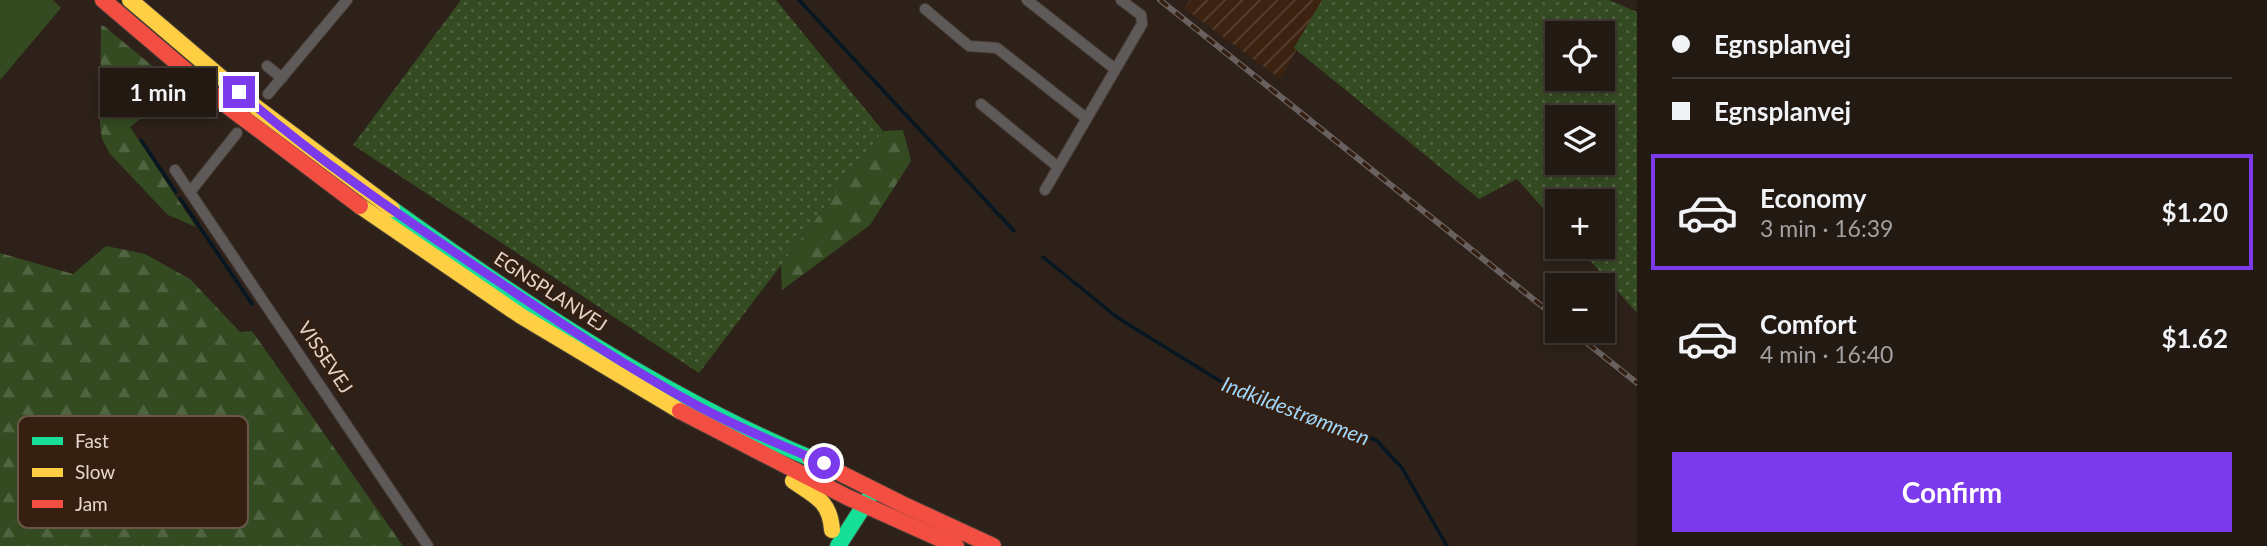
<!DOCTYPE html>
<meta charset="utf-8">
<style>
body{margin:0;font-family:Lato,sans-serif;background:#2a221c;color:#f1f3f6;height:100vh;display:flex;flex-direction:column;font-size:26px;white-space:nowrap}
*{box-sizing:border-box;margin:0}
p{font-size:23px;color:#a2a0a0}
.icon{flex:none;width:38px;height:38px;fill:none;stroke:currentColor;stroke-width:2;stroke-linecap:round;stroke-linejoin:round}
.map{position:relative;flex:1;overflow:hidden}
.sheet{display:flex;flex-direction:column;background:#221913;width:630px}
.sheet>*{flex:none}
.guide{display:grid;align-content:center;height:154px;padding:0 35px;background:#221913}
.controls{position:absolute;left:1545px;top:21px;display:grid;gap:14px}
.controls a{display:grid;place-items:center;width:70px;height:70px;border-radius:0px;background:#221913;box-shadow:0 4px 10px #0003,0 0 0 2px #3f3833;font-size:35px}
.end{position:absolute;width:32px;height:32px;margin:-16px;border:9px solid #7c3aed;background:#fff;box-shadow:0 0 0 4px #fff}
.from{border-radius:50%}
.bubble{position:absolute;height:49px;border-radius:0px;background:#221913;box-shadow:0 4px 10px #0003,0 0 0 2px #3f3833;font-size:23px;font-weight:700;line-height:49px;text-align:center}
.guide b{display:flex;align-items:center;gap:24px;height:66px;font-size:26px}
.guide b+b{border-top:2px solid #3f3833}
.guide i{width:18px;height:18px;background:#f1f3f6}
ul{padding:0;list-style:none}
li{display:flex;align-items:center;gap:21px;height:116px;margin:0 14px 10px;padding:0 21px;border:4px solid transparent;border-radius:0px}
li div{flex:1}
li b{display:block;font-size:26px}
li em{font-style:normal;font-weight:700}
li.active{border-color:#7c3aed}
li>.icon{width:63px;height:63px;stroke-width:1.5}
.cta{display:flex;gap:14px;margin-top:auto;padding:14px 35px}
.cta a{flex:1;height:80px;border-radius:0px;background:#7c3aed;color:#fff;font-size:28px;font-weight:700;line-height:80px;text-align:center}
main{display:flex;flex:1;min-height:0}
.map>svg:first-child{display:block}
.industrial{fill:url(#industrial-furrows)}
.grass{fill:url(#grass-dots);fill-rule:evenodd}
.forest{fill:url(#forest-firs)}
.garden{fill:#344b22}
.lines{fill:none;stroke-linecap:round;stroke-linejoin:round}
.stream{stroke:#061722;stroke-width:3.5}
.street-casing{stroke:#493f37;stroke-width:12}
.fast-casing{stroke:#493f37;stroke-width:18}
.slow-casing{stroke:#493f37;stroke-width:18}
.jam-casing{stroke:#493f37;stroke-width:18}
.street{stroke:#5f5a5a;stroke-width:10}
.fast{stroke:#16e098;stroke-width:16}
.slow{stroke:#ffcf43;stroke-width:16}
.jam{stroke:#f24e42;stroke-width:16}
.rail-casing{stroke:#68615f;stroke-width:6}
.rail{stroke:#351f11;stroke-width:3.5;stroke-dasharray:10;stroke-linecap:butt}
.route{stroke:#7c3aed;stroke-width:9}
.labels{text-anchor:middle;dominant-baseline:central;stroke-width:5;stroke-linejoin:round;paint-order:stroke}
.street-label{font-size:19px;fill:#e4d5cd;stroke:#351f11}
.water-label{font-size:21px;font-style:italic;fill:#9ed5f8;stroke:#351f11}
.key{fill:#351f11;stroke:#6a5649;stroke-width:2}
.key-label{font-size:19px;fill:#e4d5cd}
</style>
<main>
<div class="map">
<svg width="1637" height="546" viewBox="0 0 1637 546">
<defs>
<pattern id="industrial-furrows" width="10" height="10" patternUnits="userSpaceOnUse" patternTransform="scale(1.75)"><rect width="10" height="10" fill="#3c2211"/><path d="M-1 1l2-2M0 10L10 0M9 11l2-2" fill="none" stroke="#584132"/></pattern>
<pattern id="grass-dots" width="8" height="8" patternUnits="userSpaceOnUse" patternTransform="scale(1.75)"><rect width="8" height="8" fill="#344b22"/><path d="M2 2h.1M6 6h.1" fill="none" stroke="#516441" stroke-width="1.8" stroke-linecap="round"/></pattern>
<pattern id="forest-firs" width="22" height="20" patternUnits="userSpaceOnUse" patternTransform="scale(1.75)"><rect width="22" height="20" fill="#344b22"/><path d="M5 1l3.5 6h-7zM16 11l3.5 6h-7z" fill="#516441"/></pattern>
</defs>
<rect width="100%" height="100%" fill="#2d2119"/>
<path class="industrial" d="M1190 0H1325L1280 79 1184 8Z"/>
<g class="grass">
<path d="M461 0H776L883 131 699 373 353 145Z"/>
<path d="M1322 0H1609L1637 12V313L1578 247H1603V201H1558L1557 224 1517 179 1479 199 1294 48ZM1558 33H1603V79H1558ZM1558 117H1603V163H1558Z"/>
</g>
<g class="forest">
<path d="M101 26H104L179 88 130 127 196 227 168 215 110 154 102 139 100 123Z"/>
<path d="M903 130 911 161 870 225 782 290 781 265 883 131Z"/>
<path d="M106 246 145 254 190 279 240 332 252 331 403 546H0V253L73 274Z"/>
</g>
<path class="garden" d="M0 0H53L61 8 0 80Z"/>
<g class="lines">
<g class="stream">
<path d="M799 0 1014 231"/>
<path d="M141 140 176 192"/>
<path d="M180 198 252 304"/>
<path d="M1043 257 1118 318 1220 381 1310 418 1376 440 1402 468 1447 546"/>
</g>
<g class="street-casing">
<g id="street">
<path d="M1027 0 1115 69"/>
<path d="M925 9 969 46 997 48 1086 118"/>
<path d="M267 66 282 78"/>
<path d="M268 94 347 0"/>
<path d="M981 104 1058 167"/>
<path d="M175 170 428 546"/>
<path d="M1045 190 1142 24 1141 15 1121 0"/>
<path d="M190 192 237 133"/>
</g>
</g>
<g class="fast-casing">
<g id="fast">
<path d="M392 209C523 303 660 395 810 458"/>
<path d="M838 546 869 498"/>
</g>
</g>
<g class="slow-casing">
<g id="slow">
<path d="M130 0 257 108 392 209"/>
<path d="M360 206 521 316 680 411"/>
<path d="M793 481C815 496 830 501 832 530"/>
</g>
</g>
<g class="jam-casing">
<g id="jam">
<path d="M103 0 230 108 360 206"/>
<path d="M680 411 847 497 956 546"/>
<path d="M810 458 902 504 993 546"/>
</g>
</g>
<use href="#street" class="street"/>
<use href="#fast" class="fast"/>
<use href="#slow" class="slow"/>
<use href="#jam" class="jam"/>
<g class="rail-casing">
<g id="rail">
<path d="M1160 0 1558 319"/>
<path d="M1572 331 1637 383"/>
</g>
</g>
<use href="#rail" class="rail"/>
</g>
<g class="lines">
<path class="route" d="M239 92C314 157 396 213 478 268 550 316 622 365 698 406 739 428 781 445 824 463"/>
</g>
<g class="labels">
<g class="street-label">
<text transform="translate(551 291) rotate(33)">EGNSPLANVEJ</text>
<text transform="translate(326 357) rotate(56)">VISSEVEJ</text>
</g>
<g class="water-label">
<text transform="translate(1296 410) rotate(21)">Indkildestrømmen</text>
</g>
</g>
<rect x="18" y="416" width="230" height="112" rx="10" class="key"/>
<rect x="32" y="437" width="31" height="8" fill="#16e098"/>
<rect x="32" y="468" width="31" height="9" fill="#ffcf43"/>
<rect x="32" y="500" width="31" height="8" fill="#f24e42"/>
<g class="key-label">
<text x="75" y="448">Fast</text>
<text x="75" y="479">Slow</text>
<text x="75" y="511">Jam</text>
</g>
</svg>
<div class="controls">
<a><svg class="icon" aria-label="locate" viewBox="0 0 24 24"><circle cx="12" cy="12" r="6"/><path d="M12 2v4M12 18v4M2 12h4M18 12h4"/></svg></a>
<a><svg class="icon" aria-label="layers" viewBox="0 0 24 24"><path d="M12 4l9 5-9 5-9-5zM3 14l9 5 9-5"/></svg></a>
<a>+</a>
<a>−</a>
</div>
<i class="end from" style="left:824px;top:463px"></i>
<i class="end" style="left:239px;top:92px"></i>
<div class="bubble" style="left:100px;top:68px;width:116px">1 min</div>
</div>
<section class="sheet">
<div class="guide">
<b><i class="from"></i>Egnsplanvej</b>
<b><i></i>Egnsplanvej</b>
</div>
<ul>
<li class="active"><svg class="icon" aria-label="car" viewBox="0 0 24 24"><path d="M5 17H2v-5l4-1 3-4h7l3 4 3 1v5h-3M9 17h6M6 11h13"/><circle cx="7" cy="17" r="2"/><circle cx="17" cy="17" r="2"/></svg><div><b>Economy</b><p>3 min · 16:39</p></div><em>$1.20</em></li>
<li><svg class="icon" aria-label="car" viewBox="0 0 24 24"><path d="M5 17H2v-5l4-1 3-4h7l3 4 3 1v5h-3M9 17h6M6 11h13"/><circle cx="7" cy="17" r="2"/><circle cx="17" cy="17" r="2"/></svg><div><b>Comfort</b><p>4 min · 16:40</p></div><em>$1.62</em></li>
</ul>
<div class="cta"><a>Confirm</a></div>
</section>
</main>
